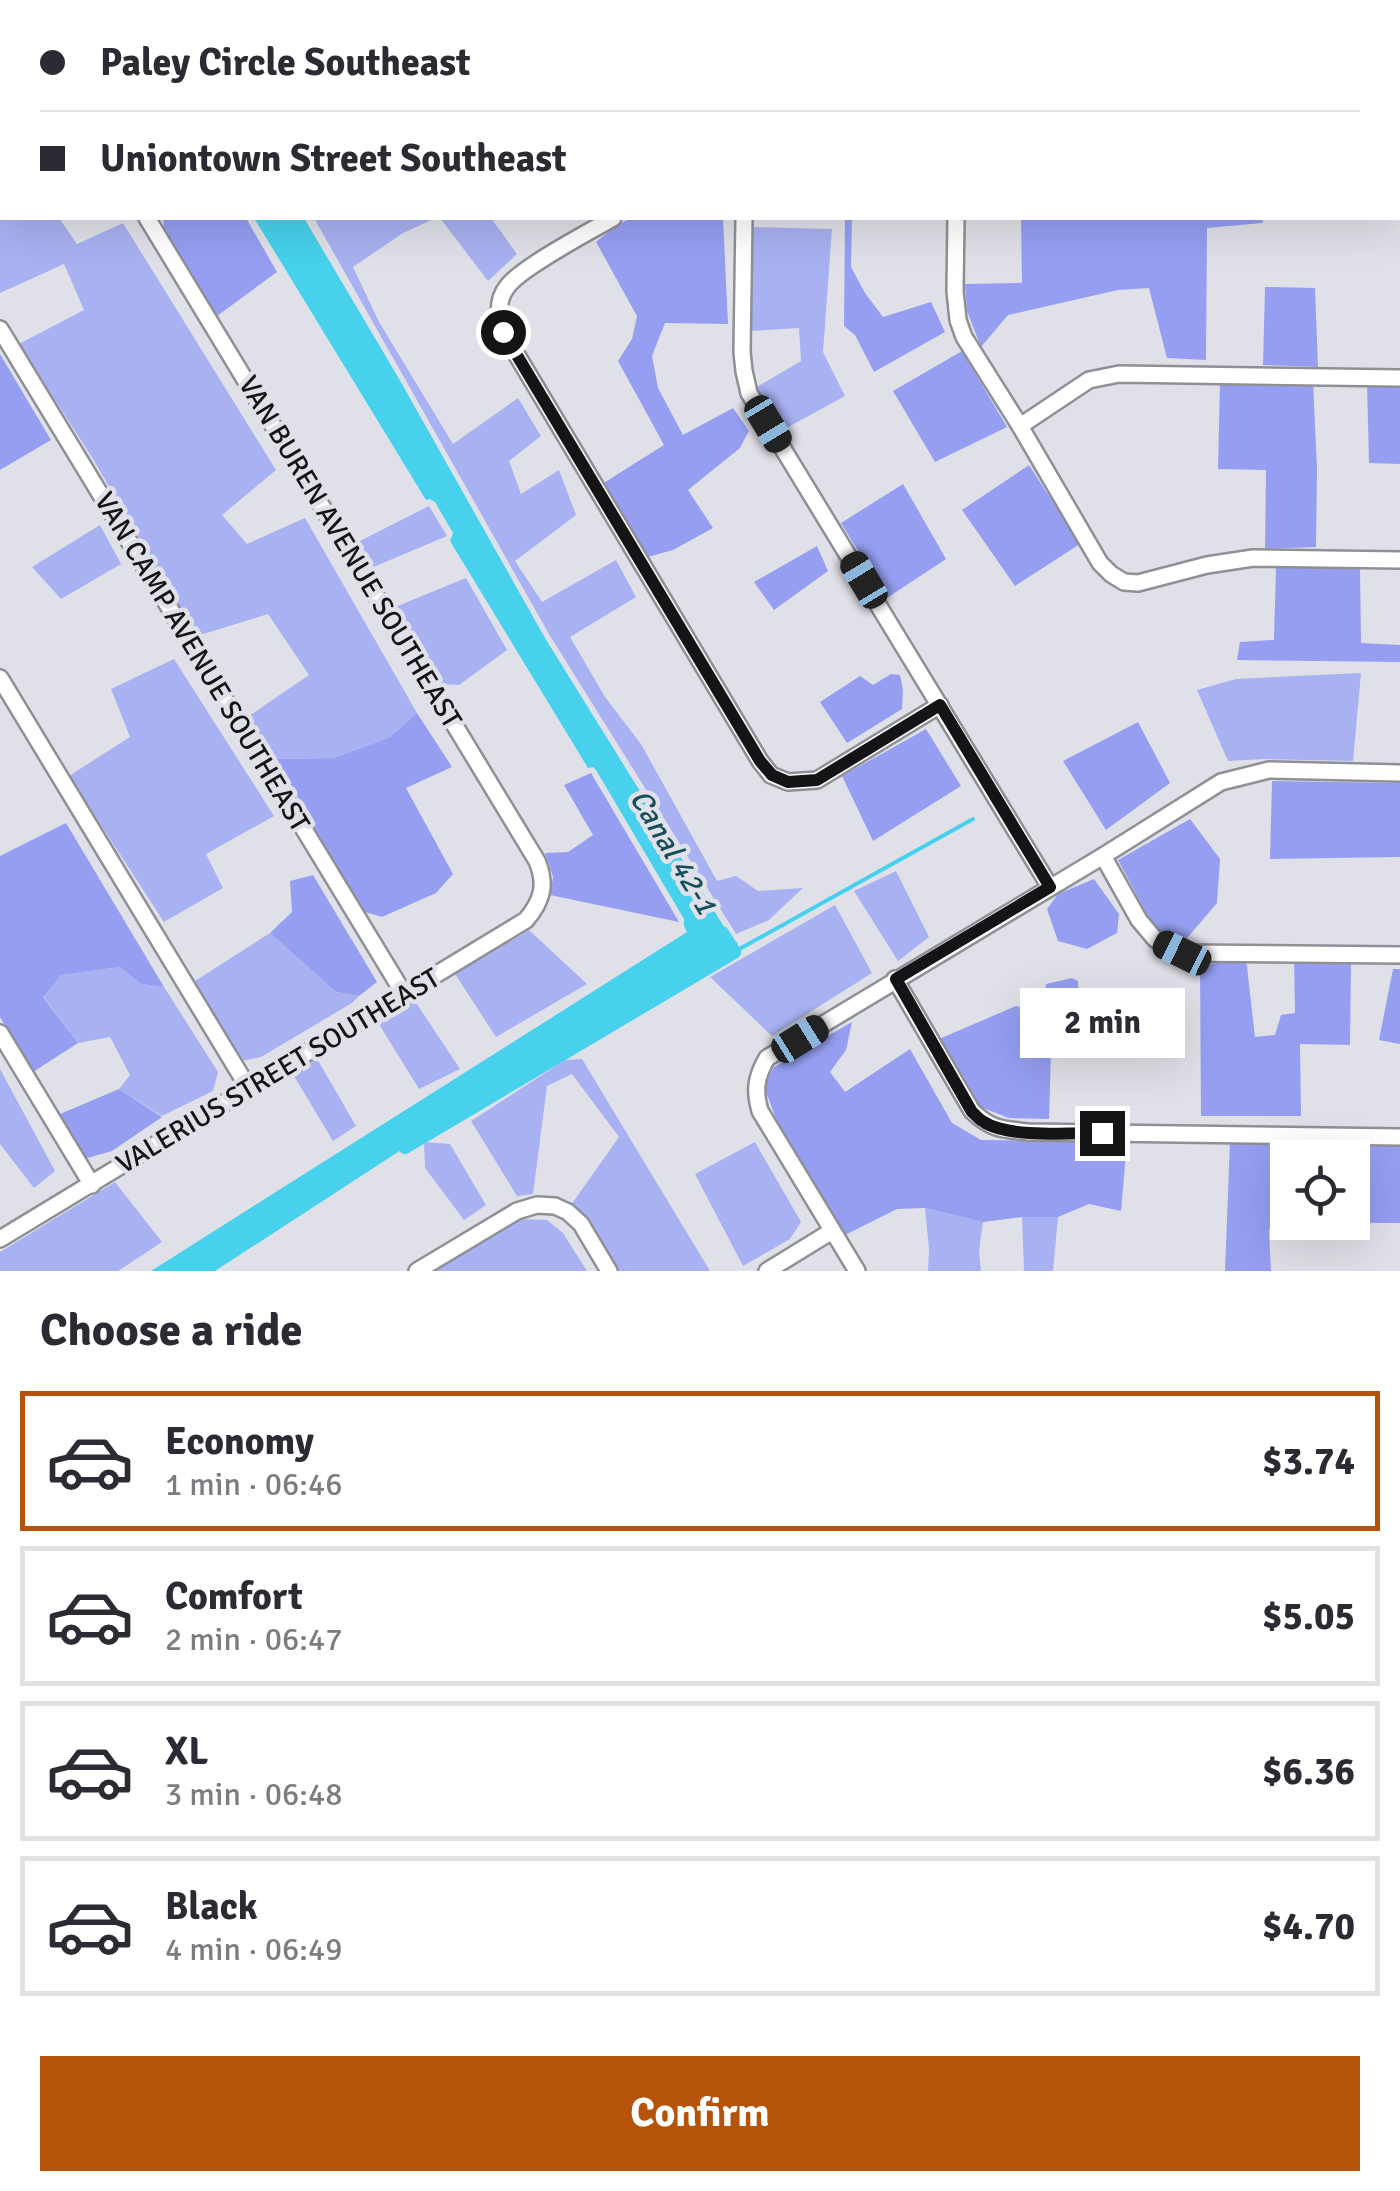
<!DOCTYPE html>
<meta charset="utf-8">
<style>
body{margin:0;font-family:Signika,sans-serif;background:#f2f2f3;color:#2b2b33;height:100vh;display:flex;flex-direction:column;font-size:38px;white-space:nowrap}
*{box-sizing:border-box;margin:0}
p{font-size:32px;color:#7c7c81}
.icon{flex:none;width:55px;height:55px;fill:none;stroke:currentColor;stroke-width:2;stroke-linecap:round;stroke-linejoin:round}
.map{position:relative;height:1271px;overflow:hidden}
.panel{display:flex;flex-direction:column;background:#fff;flex:1}
.panel>*{flex:none}
.banner{position:absolute;left:0px;top:0px;width:1400px;height:220px;box-shadow:0 10px 40px #0002;display:grid;align-content:center;height:220px;padding:0 40px;background:#fff}
.buttons{position:absolute;left:1270px;top:1140px;display:grid;gap:20px}
.buttons a{display:grid;place-items:center;width:100px;height:100px;border-radius:0px;background:#fff;box-shadow:0 10px 40px #0002;font-size:50px}
.end{position:absolute;width:45px;height:45px;margin:-22px;border:12px solid #141417;background:#fff;box-shadow:0 0 0 5px #fff}
.from{border-radius:50%}
.bubble{position:absolute;height:70px;border-radius:0px;background:#fff;box-shadow:0 10px 40px #0002;font-size:32px;font-weight:800;line-height:70px;text-align:center}
.car{position:absolute;width:30px;height:60px;margin:-30px -15px;border-radius:12px;box-shadow:0 0 8px 2px #0007;background:linear-gradient(#222 24%,#8ab4d8 0 40%,#222 0 76%,#8ab4d8 0 86%,#222 0)}
.banner b{display:flex;align-items:center;gap:35px;height:95px;font-size:38px}
.banner b+b{border-top:2px solid #e1e1e2}
.banner i{width:25px;height:25px;background:#2b2b33}
ul{padding:0;list-style:none}
li{display:flex;align-items:center;gap:30px;height:140px;margin:0 20px 15px;padding:0 20px;border:5px solid #e1e1e2;border-radius:0px}
li div{flex:1}
li b{display:block;font-size:38px}
li em{font-style:normal;font-weight:800}
li.on{border-color:#b45309}
li>.icon{width:90px;height:90px;stroke-width:1.5}
h2{padding:0 40px;font-size:45px;line-height:120px}
.cta{display:flex;gap:20px;margin-top:auto;padding:20px 40px}
.cta a{flex:1;height:115px;border-radius:0px;background:#b45309;color:#fff;font-size:40px;font-weight:800;line-height:115px;text-align:center}
.map>svg:first-child{display:block}
.green{fill:#a8b1f1}
.forest{fill:#959ef1}
.water{fill:#47d1ec}
.lines{fill:none;stroke-linecap:round;stroke-linejoin:round}
.stream{stroke:#47d1ec;stroke-width:4}
.canal{stroke:#47d1ec;stroke-width:14}
.street-casing{stroke:#8f9096;stroke-width:20}
.street{stroke:#fff;stroke-width:15}
.route{stroke:#141417;stroke-width:12}
.labels{text-anchor:middle;dominant-baseline:central;stroke-width:9;stroke-linejoin:round;paint-order:stroke}
.street-label{font-size:28px;fill:#141417;stroke:#e0e1e8}
.water-label{font-size:30px;font-style:italic;fill:#164f5b;stroke:#e0e1e8}
</style>
<div class="map">
<svg width="1400" height="1271" viewBox="0 0 1400 1271">
<rect width="100%" height="100%" fill="#e0e1e8"/>
<g class="green">
<path d="M184 0H720V2H186Z"/>
<path d="M2 153V218H59L77 244 123 223 276 470 222 515 247 544 305 518 417 713 390 737 334 758 277 759 246 718 309 675 268 614 197 636 93 459 19 344 84 310 64 264 0 293V155Z"/>
<path d="M314 218H436L403 233 353 267 379 322 453 444 518 398 541 436 509 461 521 494 559 470 576 515 515 561 542 602 616 560 636 597 570 637 605 697 641 744 717 881 736 876 758 891 803 888 769 920 736 934 549 634Z"/>
<path d="M440 218H491L517 254 488 281Z"/>
<path d="M751 227 832 229 823 352 845 396 781 431 755 388 801 361 799 328 751 331Z"/>
<path d="M429 506 447 536 371 568 356 543Z"/>
<path d="M100 525 121 564 61 599 32 567Z"/>
<path d="M466 578 507 650 459 685 439 684 395 607Z"/>
<path d="M174 659 274 816 206 854 223 888 164 922 69 776 130 737 111 689Z"/>
<path d="M1361 673 1353 761 1264 759 1228 761 1197 690 1236 679Z"/>
<path d="M896 871 929 937 898 961 854 891Z"/>
<path d="M835 905 872 973 772 1036 710 977Z"/>
<path d="M529 930 587 984 496 1037 455 974Z"/>
<path d="M270 933 336 992 359 996 352 1003 261 1057 242 1061 195 981Z"/>
<path d="M120 967 141 984 164 987 218 1072 213 1091 162 1116 119 1089 130 1075 110 1037 78 1043 43 996 61 975Z"/>
<path d="M413 998 460 1069 419 1089 377 1021Z"/>
<path d="M316 1057 356 1126 333 1141 291 1071Z"/>
<path d="M582 1059 710 1271H615L571 1205 619 1137 572 1074 547 1086 533 1194 517 1196 471 1121 565 1060Z"/>
<path d="M0 1069 55 1171 34 1188 0 1144Z"/>
<path d="M424 1142 450 1144 486 1205 464 1220 425 1168Z"/>
<path d="M755 1142 801 1222 790 1239 743 1266 695 1174Z"/>
<path d="M115 1182 162 1242 118 1271H0V1252Z"/>
<path d="M925 1208 983 1222 979 1251 981 1271H928L929 1249Z"/>
<path d="M1022 1217H1058L1053 1271H1024Z"/>
<path d="M522 1219 547 1220 563 1233 587 1271H429L505 1224Z"/>
</g>
<g class="forest">
<path d="M163 218H246L277 272 217 316 165 236Z"/>
<path d="M631 218H723L728 324 665 323 652 356 658 388 683 435 733 408 749 431 740 448 688 490 713 528 673 550 648 557 602 484 664 445 618 361 632 339 637 316 596 242 617 225Z"/>
<path d="M845 218H852L851 267 865 293 883 317 931 302 945 332 874 372 855 335 844 326Z"/>
<path d="M1021 218H1262L1263 223 1207 228 1206 360 1167 358 1149 288 1118 290 1008 315 981 347 967 311 965 284 1022 283Z"/>
<path d="M1265 287 1315 288 1318 367 1263 365Z"/>
<path d="M962 351 1007 427 935 462 893 391Z"/>
<path d="M0 354 51 440 0 470Z"/>
<path d="M1220 381 1313 382 1317 469 1316 547 1265 549 1266 470 1218 469Z"/>
<path d="M1367 382 1400 384V464L1369 463Z"/>
<path d="M1029 465 1080 544 1015 586 962 510Z"/>
<path d="M903 484 946 559 887 598 841 523Z"/>
<path d="M817 546 828 571 774 610 754 582Z"/>
<path d="M1360 566 1361 643 1400 645V662L1237 660 1240 642 1274 640 1276 567Z"/>
<path d="M891 674 900 675 903 690 902 709 847 743 820 702 860 676 873 685Z"/>
<path d="M417 713 452 767 406 788 453 874 436 893 382 917 358 910 277 759 334 758 390 737Z"/>
<path d="M1138 722 1170 783 1106 830 1063 761Z"/>
<path d="M926 729 961 786 873 841 842 776Z"/>
<path d="M591 773 679 922 550 895 553 877 545 853 568 852 593 835 564 785Z"/>
<path d="M1272 781 1400 783V857L1270 859Z"/>
<path d="M1190 819 1220 859 1217 903 1187 938 1163 933 1149 918 1118 860Z"/>
<path d="M66 823 164 987 141 984 120 967 61 975 43 997 78 1043 33 1072 0 1017V856Z"/>
<path d="M313 875 377 982 359 996 336 992 270 933 292 912 290 881Z"/>
<path d="M1094 879 1119 914 1117 933 1087 949 1058 941 1047 909 1058 894Z"/>
<path d="M1246 958 1255 1037 1275 1035 1281 1015 1295 1013 1294 959 1351 960 1350 1045 1300 1044 1301 1116H1201L1200 966Z"/>
<path d="M1393 969H1400V1044L1379 1040Z"/>
<path d="M1072 978 1078 981 1079 1018 1115 1023 1113 1052H1051L1049 1119 1009 1118 978 1106 939 1039 1016 1006 1042 1013 1046 984Z"/>
<path d="M852 1022 846 1050 830 1072 845 1092 910 1049 952 1123 981 1140 1127 1142 1121 1211 1089 1204 1058 1217H1022L983 1222 925 1208 897 1209 845 1235 776 1119 764 1086 774 1067Z"/>
<path d="M119 1089 162 1117 112 1151 87 1158 72 1142 60 1114Z"/>
<path d="M1354 1139 1400 1141V1223H1357Z"/>
<path d="M1230 1141 1320 1144V1157L1288 1158 1287 1217 1277 1216 1269 1230 1271 1271H1225Z"/>
</g>
<path class="water" d="M254 218H304L398 377 545 638 731 938 738 943 421 1137 215 1271H151L687 932 684 926V919L596 770 593 767 588 768 450 541 453 533 435 502 430 499 426 500Z"/>
<g class="lines">
<g class="stream">
<path d="M73 2 80 0"/>
<path d="M0 29 2 28"/>
<path d="M734 952 973 819"/>
</g>
<path class="canal" d="M405 1147 734 952 722 933"/>
<g class="street-casing">
<g id="street">
<path d="M36 0 37 2"/>
<path d="M746 0 748 2"/>
<path d="M960 2V0"/>
<path d="M1398 13H1400"/>
<path d="M0 145 2 143"/>
<path d="M1398 192H1400"/>
<path d="M613 218C589 232 520 268 507 287 496 301 499 317 503 332L760 761 771 775 788 782 817 780 940 705"/>
<path d="M744 218 742 352 744 371 749 393 1050 887"/>
<path d="M956 218 955 291 958 320 964 337 1020 426 1100 563 1111 574 1124 582 1138 583 1207 565 1253 558 1400 560"/>
<path d="M0 329 404 994"/>
<path d="M1020 426 1089 380 1119 374 1400 378"/>
<path d="M0 678 249 1089"/>
<path d="M1103 856 1139 920 1155 939 1182 953 1400 955"/>
<path d="M895 979 972 1111C992 1130 1002 1129 1028 1132L1400 1137"/>
<path d="M0 1033 92 1185"/>
<path d="M0 1239 526 920C542 901 547 885 537 861L147 218"/>
<path d="M417 1271 517 1211 537 1205 555 1206 568 1212 581 1224 609 1271"/>
<path d="M767 1271 832 1231"/>
<path d="M857 1271 760 1111C754 1090 756 1077 767 1058L1103 856 1221 782 1269 770 1400 773"/>
</g>
</g>
<use href="#street" class="street"/>
</g>
<g class="lines">
<path class="route" d="M503 332 760 761 772 775 788 782 817 780 940 705 1050 887 896 979 972 1112C976 1115 979 1120 984 1122 1007 1138 1073 1133 1102 1133"/>
</g>
<g class="labels">
<g class="street-label">
<text transform="translate(350 552) rotate(59)">VAN BUREN AVENUE SOUTHEAST</text>
<text transform="translate(202 662) rotate(59)">VAN CAMP AVENUE SOUTHEAST</text>
<text transform="translate(278 1071) rotate(-31)">VALERIUS STREET SOUTHEAST</text>
</g>
<g class="water-label">
<text transform="translate(673 852) rotate(59)">Canal 42-1</text>
</g>
</g>
</svg>
<div class="buttons">
<a><svg class="icon" aria-label="locate" viewBox="0 0 24 24"><circle cx="12" cy="12" r="6"/><path d="M12 2v4M12 18v4M2 12h4M18 12h4"/></svg></a>
</div>
<i class="end from" style="left:503px;top:332px"></i>
<i class="end" style="left:1102px;top:1133px"></i>
<div class="bubble" style="left:1020px;top:988px;width:165px">2 min</div>
<i class="car" style="left:768px;top:424px;rotate:149deg"></i>
<i class="car" style="left:864px;top:580px;rotate:329deg"></i>
<i class="car" style="left:1182px;top:953px;rotate:296deg"></i>
<i class="car" style="left:800px;top:1039px;rotate:58deg"></i>
<div class="banner">
<b><i class="from"></i>Paley Circle Southeast</b>
<b><i></i>Uniontown Street Southeast</b>
</div>
</div>
<section class="panel">
<h2>Choose a ride</h2>
<ul>
<li class="on"><svg class="icon" aria-label="car" viewBox="0 0 24 24"><path d="M5 17H2v-5l4-1 3-4h7l3 4 3 1v5h-3M9 17h6M6 11h13"/><circle cx="7" cy="17" r="2"/><circle cx="17" cy="17" r="2"/></svg><div><b>Economy</b><p>1 min · 06:46</p></div><em>$3.74</em></li>
<li><svg class="icon" aria-label="car" viewBox="0 0 24 24"><path d="M5 17H2v-5l4-1 3-4h7l3 4 3 1v5h-3M9 17h6M6 11h13"/><circle cx="7" cy="17" r="2"/><circle cx="17" cy="17" r="2"/></svg><div><b>Comfort</b><p>2 min · 06:47</p></div><em>$5.05</em></li>
<li><svg class="icon" aria-label="car" viewBox="0 0 24 24"><path d="M5 17H2v-5l4-1 3-4h7l3 4 3 1v5h-3M9 17h6M6 11h13"/><circle cx="7" cy="17" r="2"/><circle cx="17" cy="17" r="2"/></svg><div><b>XL</b><p>3 min · 06:48</p></div><em>$6.36</em></li>
<li><svg class="icon" aria-label="car" viewBox="0 0 24 24"><path d="M5 17H2v-5l4-1 3-4h7l3 4 3 1v5h-3M9 17h6M6 11h13"/><circle cx="7" cy="17" r="2"/><circle cx="17" cy="17" r="2"/></svg><div><b>Black</b><p>4 min · 06:49</p></div><em>$4.70</em></li>
</ul>
<div class="cta"><a>Confirm</a></div>
</section>
